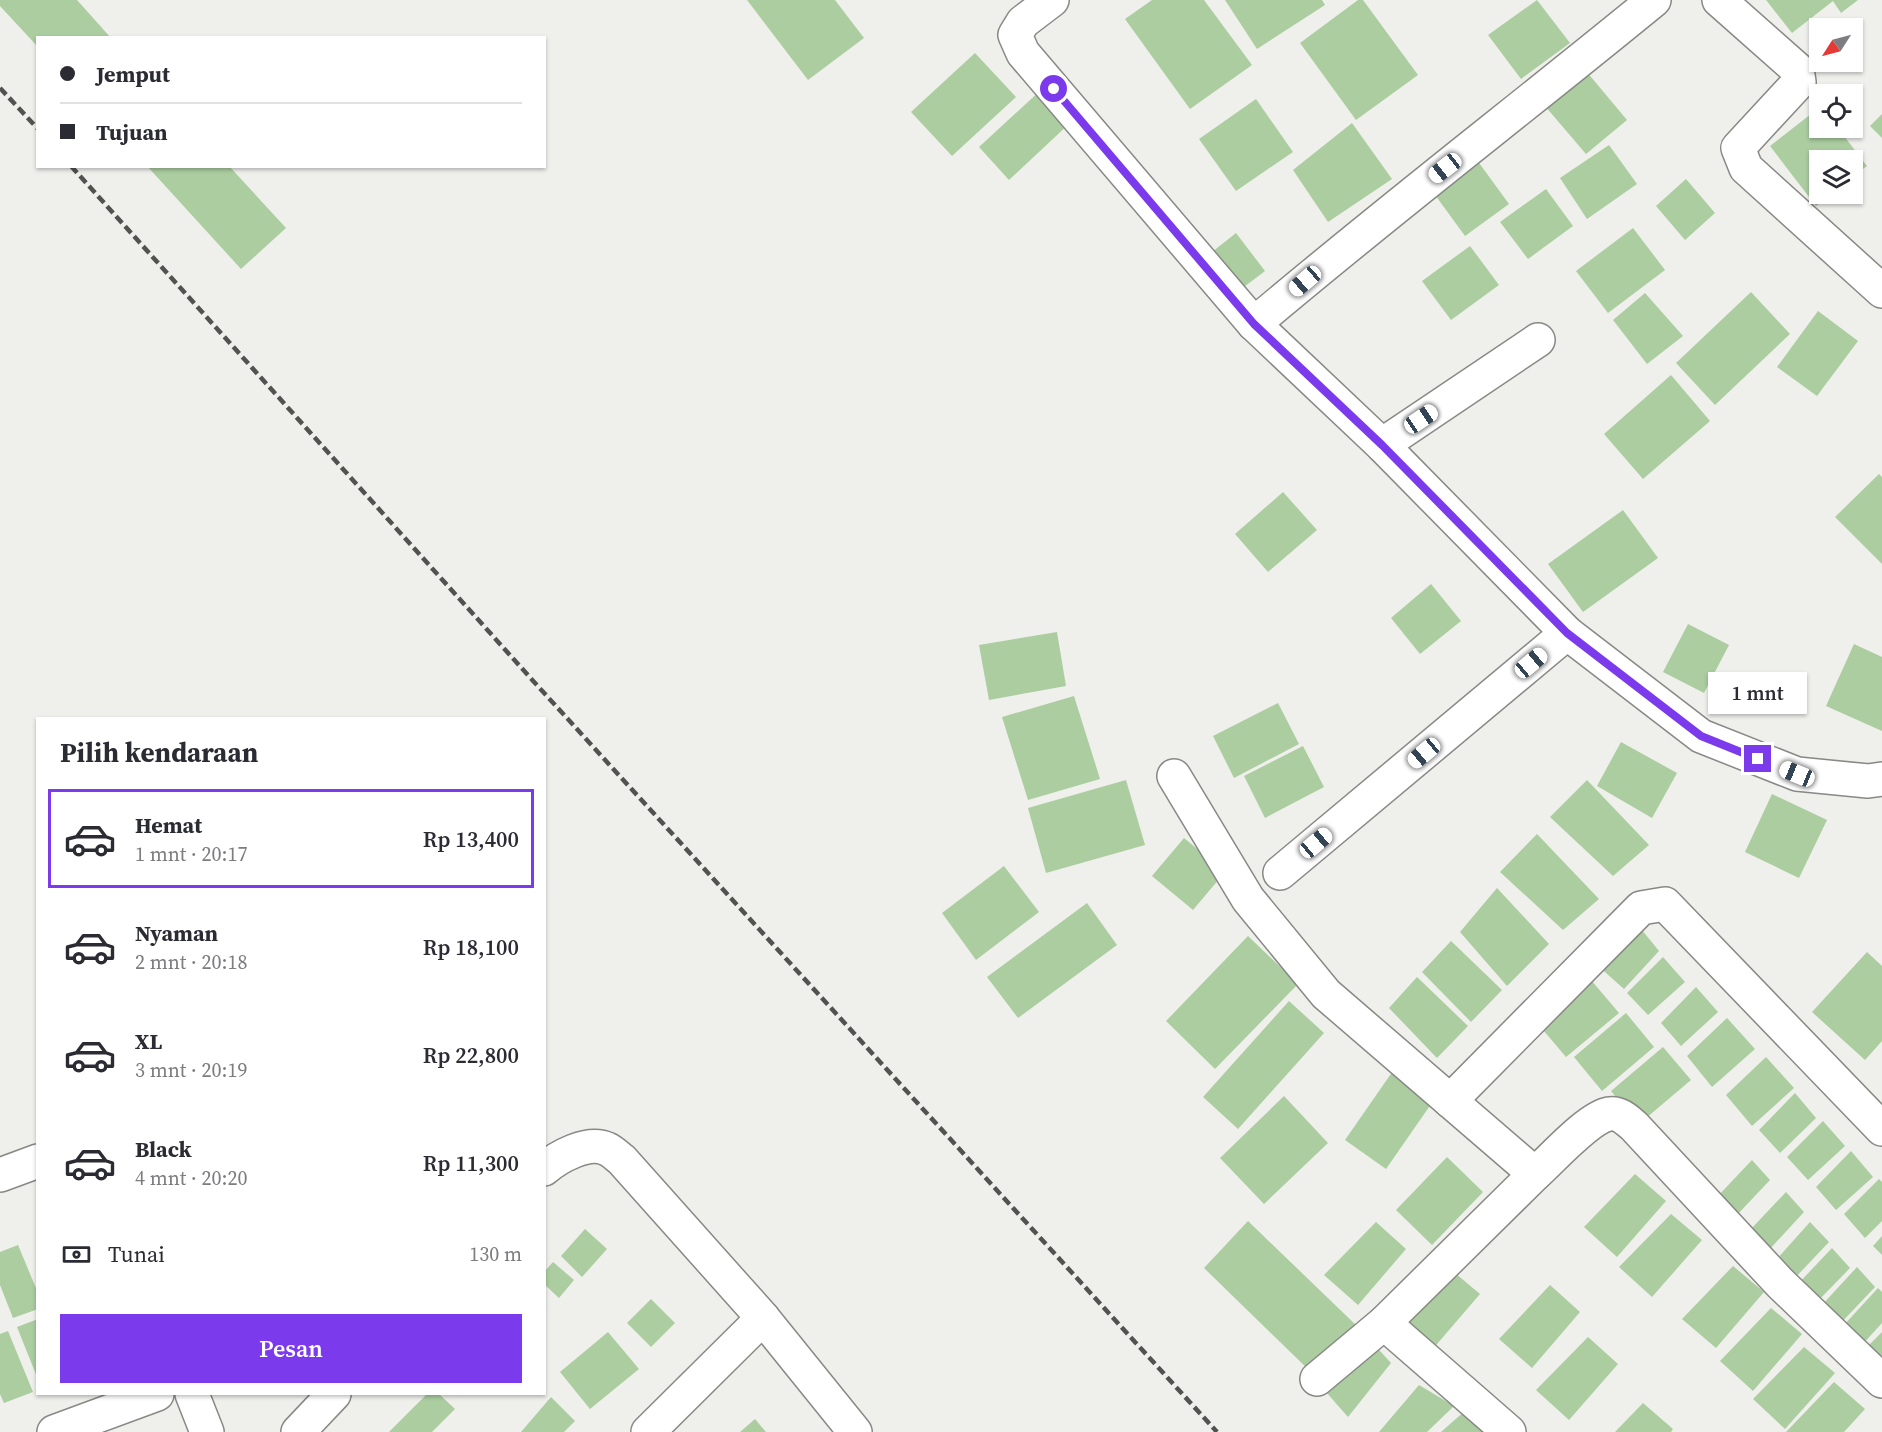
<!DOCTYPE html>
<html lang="id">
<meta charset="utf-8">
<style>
body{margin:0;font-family:"Source Serif 4",serif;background:#f2f2f3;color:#2b2b33;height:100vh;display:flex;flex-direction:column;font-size:22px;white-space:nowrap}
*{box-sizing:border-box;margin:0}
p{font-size:20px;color:#7c7c81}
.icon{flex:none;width:33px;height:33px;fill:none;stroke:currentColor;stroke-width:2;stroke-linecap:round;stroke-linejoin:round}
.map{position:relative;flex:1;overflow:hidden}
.panel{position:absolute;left:36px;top:717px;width:510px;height:678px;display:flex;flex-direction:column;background:#fff;border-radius:0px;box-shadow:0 2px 4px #0004}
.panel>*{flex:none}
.guide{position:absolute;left:36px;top:36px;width:510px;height:132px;border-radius:0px;box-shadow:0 2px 4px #0004;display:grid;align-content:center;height:132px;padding:0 24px;background:#fff}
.needle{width:39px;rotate:234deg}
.controls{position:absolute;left:1809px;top:18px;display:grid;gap:12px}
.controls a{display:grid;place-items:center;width:54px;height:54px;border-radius:0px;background:#fff;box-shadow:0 2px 4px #0004;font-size:30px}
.end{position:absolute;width:27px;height:27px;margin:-14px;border:8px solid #7c3aed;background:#fff;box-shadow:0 0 0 3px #fff}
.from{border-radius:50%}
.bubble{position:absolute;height:42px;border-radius:0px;background:#fff;box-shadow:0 2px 4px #0004;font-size:20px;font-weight:600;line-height:42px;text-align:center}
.car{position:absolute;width:18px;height:36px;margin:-18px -9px;border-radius:8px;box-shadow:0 0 4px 2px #0007;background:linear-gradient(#fff 24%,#345 0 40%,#fff 0 76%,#345 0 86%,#fff 0)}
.guide b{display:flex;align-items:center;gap:21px;height:57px;font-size:22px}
.guide b+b{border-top:2px solid #e1e1e2}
.guide i{width:15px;height:15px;background:#2b2b33}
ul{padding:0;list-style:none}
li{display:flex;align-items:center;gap:18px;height:99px;margin:0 12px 9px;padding:0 12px;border:3px solid transparent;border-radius:0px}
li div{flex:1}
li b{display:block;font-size:22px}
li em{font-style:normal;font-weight:600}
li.active{border-color:#7c3aed}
li>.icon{width:54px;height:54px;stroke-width:1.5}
h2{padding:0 24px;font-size:27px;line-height:72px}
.pay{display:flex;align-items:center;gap:15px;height:66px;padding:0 24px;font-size:22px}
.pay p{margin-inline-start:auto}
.action{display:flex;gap:12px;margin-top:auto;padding:12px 24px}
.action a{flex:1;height:69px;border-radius:0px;background:#7c3aed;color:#fff;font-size:24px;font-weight:600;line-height:69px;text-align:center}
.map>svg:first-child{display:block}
.building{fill:#abcda0}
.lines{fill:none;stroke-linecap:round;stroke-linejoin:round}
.street-casing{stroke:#888885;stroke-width:36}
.street{stroke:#fff;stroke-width:33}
.rail{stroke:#525250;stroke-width:4.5;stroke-dasharray:9 4.5;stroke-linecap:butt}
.route{stroke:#7c3aed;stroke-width:8}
</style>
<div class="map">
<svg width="1882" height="1432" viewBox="0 0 1882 1432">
<rect width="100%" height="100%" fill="#eff0ec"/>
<g class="building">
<path d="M0 0H77L111 38H38V47L0 6Z"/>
<path d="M747 0H835L864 38 808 80Z"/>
<path d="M1152 0H1204L1252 65 1190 109 1125 19Z"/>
<path d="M1225 0H1322L1325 5 1257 49Z"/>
<path d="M1358 0H1363L1418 75 1356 120 1300 43Z"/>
<path d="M1537 0 1570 43 1521 79 1488 35Z"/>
<path d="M1766 0H1858L1841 13 1833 1 1792 33Z"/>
<path d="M975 53 1016 97 952 156 911 112Z"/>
<path d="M1586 71 1627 120 1586 154 1545 106Z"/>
<path d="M1042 89 1071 122 1009 180 979 147Z"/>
<path d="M1256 99 1293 152 1236 191 1199 139Z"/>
<path d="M1820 107V128H1838L1867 166 1852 177V160H1820V194H1832L1816 206 1770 146Z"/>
<path d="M1882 114V138L1870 126Z"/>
<path d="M1352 123 1392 179 1328 222 1293 170Z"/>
<path d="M1609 145 1637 184 1587 219 1560 178Z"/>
<path d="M1474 156 1509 204 1465 236 1430 188Z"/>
<path d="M147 166H229L286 228 241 269Z"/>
<path d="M1686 179 1715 213 1685 240 1656 206Z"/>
<path d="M1546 189 1573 226 1528 259 1500 222Z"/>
<path d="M1633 228 1665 270 1608 313 1576 271Z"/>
<path d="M1236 233 1265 271 1240 290 1212 252Z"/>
<path d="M1470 246 1499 285 1451 320 1422 281Z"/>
<path d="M1751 292 1790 334 1715 405 1676 363Z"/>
<path d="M1645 293 1683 336 1647 364 1613 320Z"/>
<path d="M1818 311 1858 341 1817 396 1777 367Z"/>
<path d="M1671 375 1710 421 1643 479 1604 434Z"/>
<path d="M1879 474 1882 477V564L1835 517Z"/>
<path d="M1283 492 1317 530 1268 572 1235 534Z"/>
<path d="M1623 510 1658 558 1583 612 1548 564Z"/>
<path d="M1431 584 1461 621 1420 654 1391 618Z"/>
<path d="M1688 624 1729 645 1704 693 1663 672Z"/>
<path d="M1057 632 1066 686 989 700 979 645Z"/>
<path d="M1854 644 1882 657V731L1826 706Z"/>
<path d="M1074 696 1100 779 1028 800 1002 717Z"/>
<path d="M1278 703 1299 744 1234 778 1213 736Z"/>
<path d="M1621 742 1677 773 1652 818 1597 786Z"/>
<path d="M1303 746 1324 787 1265 818 1244 776Z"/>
<path d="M1126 780 1145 845 1046 873 1028 808Z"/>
<path d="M1587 780 1649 845 1613 876 1550 817Z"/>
<path d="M1772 794 1827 820 1799 878 1745 852Z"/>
<path d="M1537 834 1599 899 1563 930 1500 872Z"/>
<path d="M1184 838 1225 872 1193 910 1152 876Z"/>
<path d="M1004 866 1039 912 976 960 942 913Z"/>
<path d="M1497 888 1549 944 1507 986 1460 932Z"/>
<path d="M1087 903 1117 945 1018 1018 987 977Z"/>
<path d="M1637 924 1659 951 1624 989 1596 964Z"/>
<path d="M1248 936 1298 984 1215 1069 1166 1021Z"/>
<path d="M1451 941 1502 990 1471 1022 1422 972Z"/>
<path d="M1867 952 1882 966V1041L1865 1060 1812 1012Z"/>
<path d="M1663 957 1685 982 1648 1015 1627 993Z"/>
<path d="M1417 977 1468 1026 1437 1058 1389 1008Z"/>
<path d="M1591 980 1619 1013 1566 1057 1538 1024Z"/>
<path d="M1696 987 1718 1012 1681 1046 1661 1023Z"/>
<path d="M1289 1001 1324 1033 1238 1129 1203 1097Z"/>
<path d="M1626 1013 1654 1047 1602 1091 1574 1057Z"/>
<path d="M1727 1018 1755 1049 1712 1087 1687 1056Z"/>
<path d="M1663 1047 1691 1080 1639 1124 1611 1091Z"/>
<path d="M1766 1057 1794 1088 1752 1126 1726 1095Z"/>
<path d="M1395 1068 1436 1097 1386 1169 1345 1140Z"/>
<path d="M1795 1093 1816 1118 1780 1153 1759 1130Z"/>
<path d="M1284 1096 1328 1143 1264 1204 1220 1158Z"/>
<path d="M1823 1121 1845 1146 1808 1180 1787 1157Z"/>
<path d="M1851 1151 1873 1177 1836 1210 1816 1187Z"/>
<path d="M1447 1157 1483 1192 1432 1245 1396 1210Z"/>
<path d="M1752 1160 1770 1180 1735 1217 1717 1197Z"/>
<path d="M1635 1174 1666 1201 1617 1257 1584 1227Z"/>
<path d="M1879 1179 1882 1182V1221L1865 1238 1844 1214Z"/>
<path d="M1786 1192 1804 1212 1769 1250 1751 1229Z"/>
<path d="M1671 1214 1702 1240 1652 1297 1619 1267Z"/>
<path d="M1248 1221 1359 1328 1314 1375 1204 1268Z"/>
<path d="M1376 1222 1406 1249 1358 1305 1324 1275Z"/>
<path d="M1810 1222 1829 1242 1793 1280 1776 1260Z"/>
<path d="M585 1229 607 1249 582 1277 561 1256Z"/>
<path d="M1882 1236V1255L1873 1246Z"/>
<path d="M18 1245 38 1293V1309L13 1318 0 1285V1252Z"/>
<path d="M1832 1248 1850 1268 1814 1305 1797 1285Z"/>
<path d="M553 1262 574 1280 559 1298 544 1284V1272Z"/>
<path d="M1733 1266 1764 1292 1716 1348 1682 1319Z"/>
<path d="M1857 1267 1875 1287 1839 1325 1822 1305Z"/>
<path d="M1449 1268 1480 1294 1431 1351 1398 1321Z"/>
<path d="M1550 1285 1580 1312 1532 1368 1499 1339Z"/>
<path d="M1878 1288 1882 1292V1323L1861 1346 1843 1326Z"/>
<path d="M651 1299 675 1323 651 1347 627 1323Z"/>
<path d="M1771 1308 1802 1334 1753 1391 1720 1361Z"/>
<path d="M38 1319V1377H37L17 1327Z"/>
<path d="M8 1331 33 1392 4 1403 0 1394V1334Z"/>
<path d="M608 1332 639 1369 590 1409 560 1372Z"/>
<path d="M1882 1332V1369L1865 1349Z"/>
<path d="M1588 1337 1618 1364 1569 1420 1536 1390Z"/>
<path d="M1370 1340 1391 1363 1348 1417 1319 1384Z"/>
<path d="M1804 1347 1835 1373 1785 1429 1753 1399Z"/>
<path d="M1834 1382 1865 1409 1844 1432H1786Z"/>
<path d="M1419 1385 1454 1406 1427 1432H1379Z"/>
<path d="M427 1394H439L455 1409 432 1432H389Z"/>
<path d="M551 1397 575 1421 564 1432H521Z"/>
<path d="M1474 1403 1499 1432H1441Z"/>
<path d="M1643 1403 1673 1429 1671 1432H1615Z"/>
<path d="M755 1419 766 1432H740Z"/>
</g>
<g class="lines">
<g class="street-casing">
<g id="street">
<path d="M1052 0 1023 22 1015 35 1023 53 1254 324 1382 445 1567 633 1701 736 1797 774 1868 781 1882 779"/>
<path d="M1719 0 1797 69 1799 82 1738 148 1746 168 1882 291"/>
<path d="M1254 324C1385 213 1521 109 1654 0"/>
<path d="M1382 445 1538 340"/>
<path d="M1174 776 1248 899 1326 994 1535 1174C1552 1159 1588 1118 1609 1114 1619 1112 1627 1120 1634 1126L1780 1283 1882 1381"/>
<path d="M1280 873 1567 633"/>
<path d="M1450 1101 1641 908 1665 904 1882 1129"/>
<path d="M544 1169C558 1157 588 1140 607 1149 612 1151 618 1157 622 1160L763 1318 855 1432"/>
<path d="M0 1175 38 1161"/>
<path d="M1384 1323 1509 1432"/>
<path d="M1317 1379 1384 1323 1535 1174"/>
<path d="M192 1394 207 1432"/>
<path d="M54 1432 157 1394"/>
<path d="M298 1432 334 1394"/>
<path d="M648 1432 763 1318"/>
</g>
</g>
<use href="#street" class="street"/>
<g class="rail">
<path d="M0 88 38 129"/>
<path d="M71 166 535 683 1217 1432"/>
</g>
</g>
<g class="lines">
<path class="route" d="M1054 89 1254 324 1382 445 1567 633 1701 736 1758 759"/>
</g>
</svg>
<div class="controls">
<a><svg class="needle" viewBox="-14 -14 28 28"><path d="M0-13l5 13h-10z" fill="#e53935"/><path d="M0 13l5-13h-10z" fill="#7c7c81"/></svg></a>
<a><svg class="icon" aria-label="locate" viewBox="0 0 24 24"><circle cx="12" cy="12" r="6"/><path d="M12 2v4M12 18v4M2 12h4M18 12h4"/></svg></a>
<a><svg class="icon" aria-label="layers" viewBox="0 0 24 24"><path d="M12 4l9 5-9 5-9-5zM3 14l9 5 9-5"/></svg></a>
</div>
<i class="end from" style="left:1054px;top:89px"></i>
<i class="end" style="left:1758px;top:759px"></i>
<div class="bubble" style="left:1708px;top:672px;width:99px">1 mnt</div>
<i class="car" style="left:1445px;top:168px;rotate:232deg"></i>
<i class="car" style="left:1305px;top:281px;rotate:229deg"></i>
<i class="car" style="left:1421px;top:419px;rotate:56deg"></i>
<i class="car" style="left:1531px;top:663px;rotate:50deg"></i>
<i class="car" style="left:1424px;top:753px;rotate:230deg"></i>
<i class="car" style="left:1797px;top:774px;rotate:292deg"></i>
<i class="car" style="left:1316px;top:843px;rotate:50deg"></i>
<div class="guide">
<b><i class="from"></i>Jemput</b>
<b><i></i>Tujuan</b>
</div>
<section class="panel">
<h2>Pilih kendaraan</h2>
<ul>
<li class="active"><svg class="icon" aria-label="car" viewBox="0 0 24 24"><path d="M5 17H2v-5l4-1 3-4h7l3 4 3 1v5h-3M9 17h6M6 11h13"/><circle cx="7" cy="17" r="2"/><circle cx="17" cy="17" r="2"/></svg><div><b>Hemat</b><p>1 mnt · 20:17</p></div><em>Rp 13,400</em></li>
<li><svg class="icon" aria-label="car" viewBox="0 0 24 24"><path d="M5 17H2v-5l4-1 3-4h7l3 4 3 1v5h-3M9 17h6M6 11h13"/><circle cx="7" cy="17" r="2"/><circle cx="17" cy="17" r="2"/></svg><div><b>Nyaman</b><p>2 mnt · 20:18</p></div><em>Rp 18,100</em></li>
<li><svg class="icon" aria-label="car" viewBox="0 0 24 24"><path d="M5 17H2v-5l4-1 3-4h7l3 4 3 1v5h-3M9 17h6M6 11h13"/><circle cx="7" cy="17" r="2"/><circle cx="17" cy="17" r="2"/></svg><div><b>XL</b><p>3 mnt · 20:19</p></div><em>Rp 22,800</em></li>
<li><svg class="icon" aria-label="car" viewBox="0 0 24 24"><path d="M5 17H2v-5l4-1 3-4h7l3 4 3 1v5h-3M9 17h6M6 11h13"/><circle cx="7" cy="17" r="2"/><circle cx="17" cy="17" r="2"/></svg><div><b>Black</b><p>4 mnt · 20:20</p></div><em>Rp 11,300</em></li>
</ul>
<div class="pay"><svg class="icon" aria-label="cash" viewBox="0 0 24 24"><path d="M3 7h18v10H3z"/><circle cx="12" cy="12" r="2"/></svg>Tunai<p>130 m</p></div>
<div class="action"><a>Pesan</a></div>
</section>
</div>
